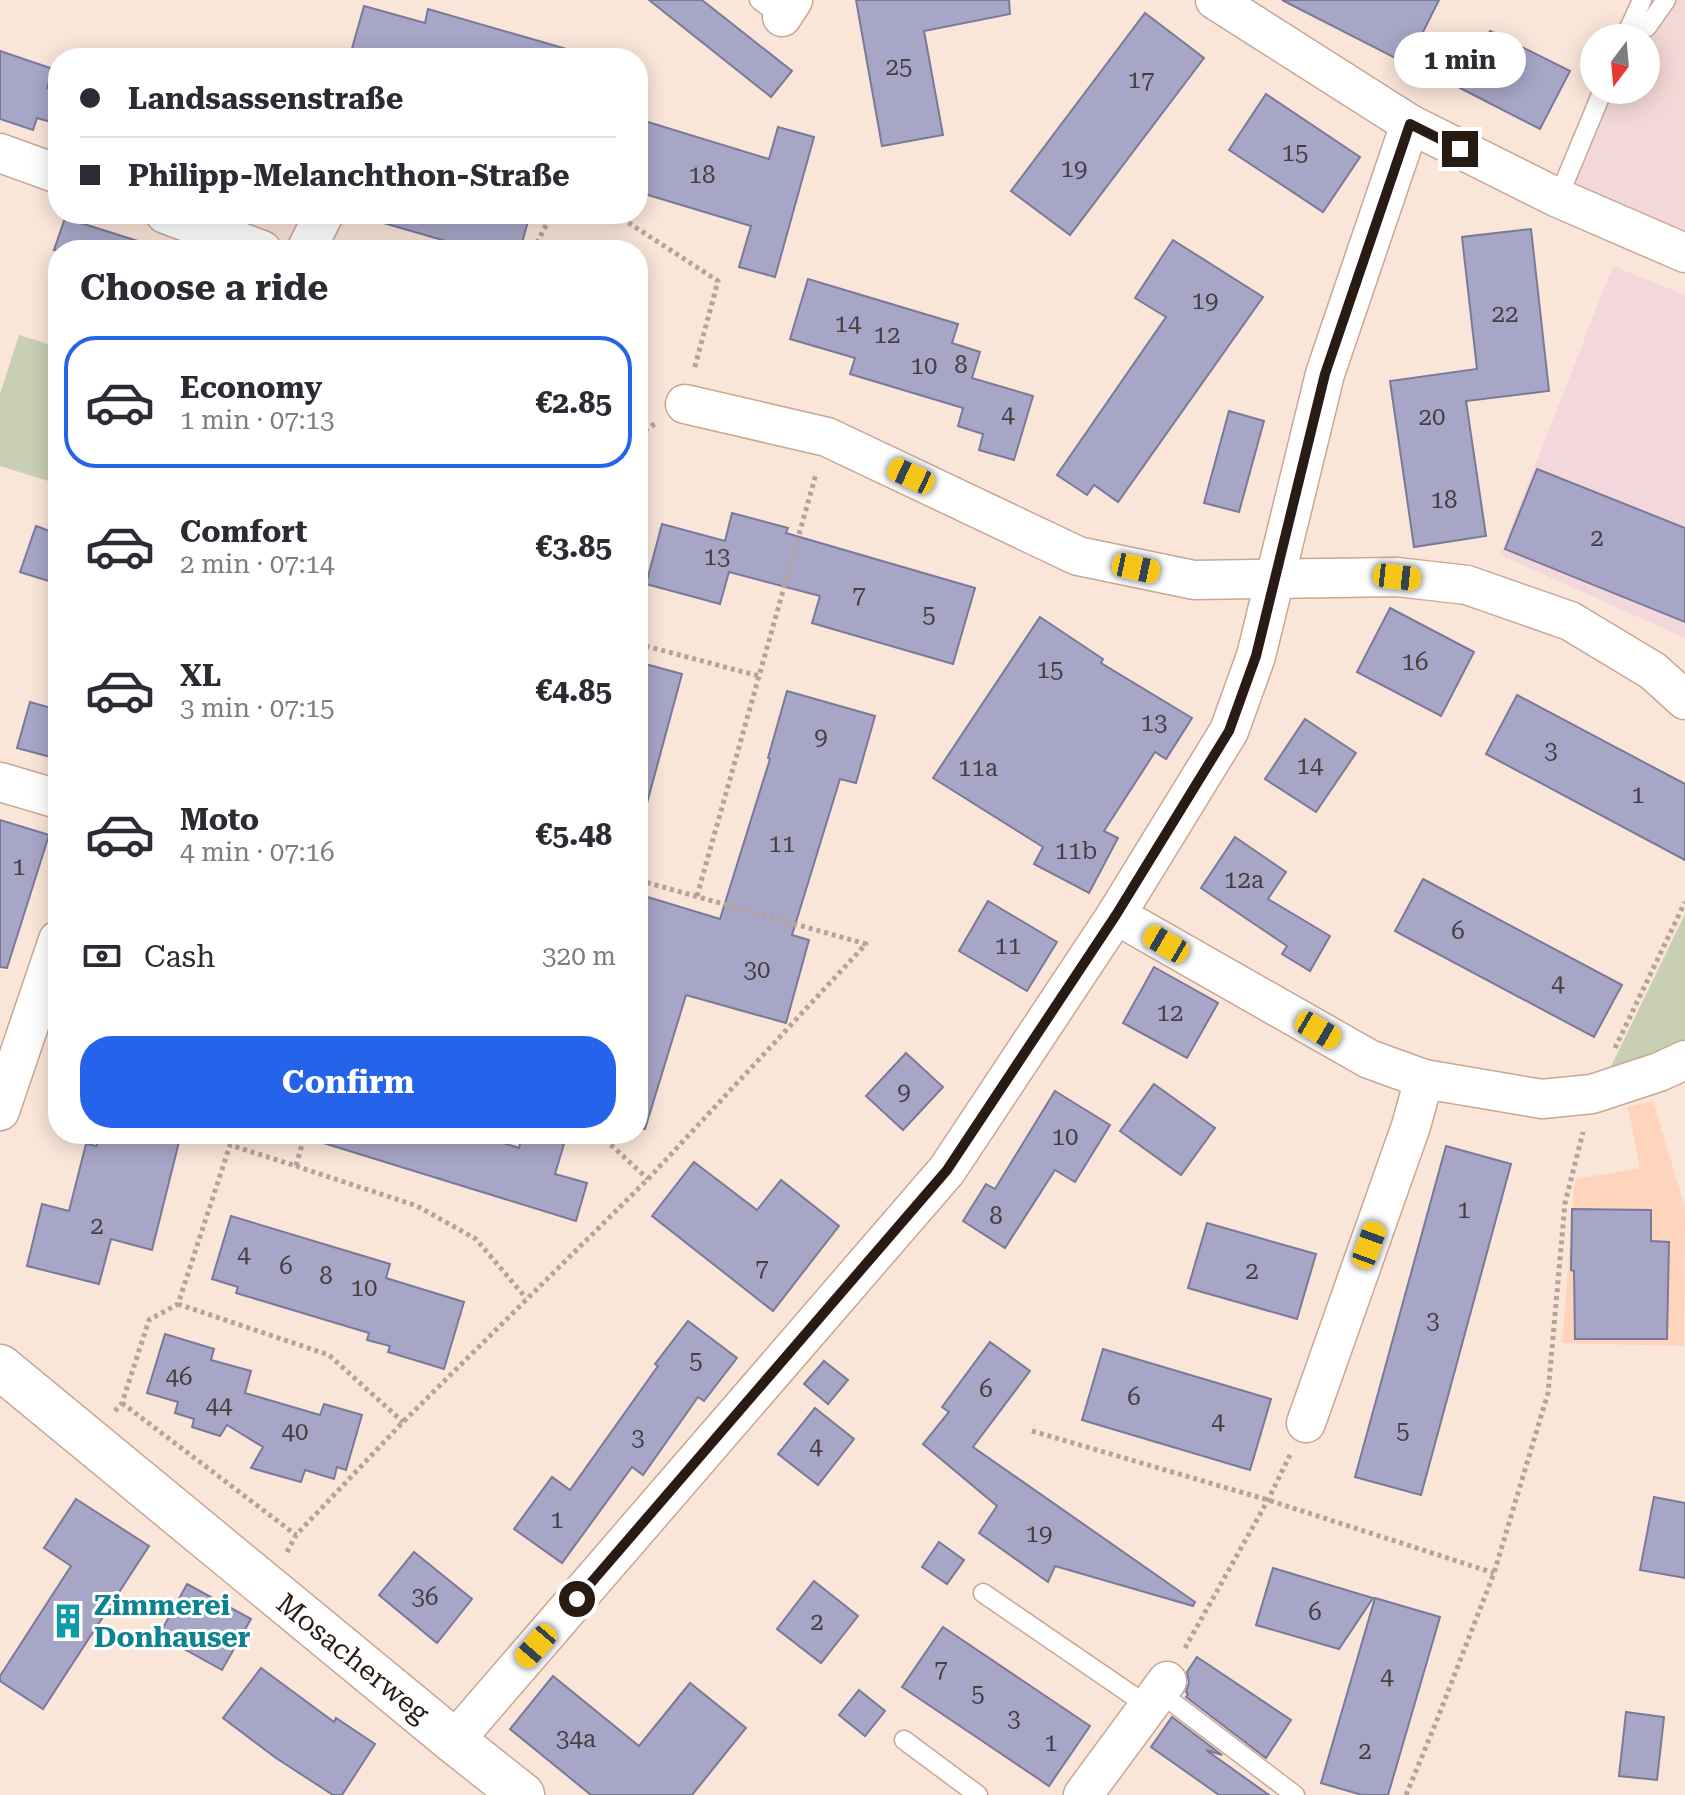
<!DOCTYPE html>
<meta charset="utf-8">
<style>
body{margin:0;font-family:"Roboto Serif",serif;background:#f7f7f7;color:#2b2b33;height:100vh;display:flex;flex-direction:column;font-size:30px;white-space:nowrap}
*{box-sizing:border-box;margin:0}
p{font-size:26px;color:#7c7c81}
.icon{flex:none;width:44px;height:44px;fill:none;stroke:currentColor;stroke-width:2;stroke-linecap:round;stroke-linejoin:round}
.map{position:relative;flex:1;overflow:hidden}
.drawer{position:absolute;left:48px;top:240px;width:600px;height:904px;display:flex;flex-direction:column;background:#fff;border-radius:32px;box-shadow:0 4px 20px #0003}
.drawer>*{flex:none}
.hud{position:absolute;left:48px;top:48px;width:600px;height:176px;border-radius:32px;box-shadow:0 4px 20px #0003;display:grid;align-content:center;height:176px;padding:0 32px;background:#fff}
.needle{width:52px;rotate:196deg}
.controls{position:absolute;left:1580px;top:24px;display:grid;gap:16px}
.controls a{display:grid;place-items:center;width:80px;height:80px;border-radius:50%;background:#fff;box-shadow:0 4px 20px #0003;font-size:40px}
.end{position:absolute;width:36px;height:36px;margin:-18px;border:10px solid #281b14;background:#fff;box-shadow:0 0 0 4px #fff}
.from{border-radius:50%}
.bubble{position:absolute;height:56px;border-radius:28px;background:#fff;box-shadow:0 4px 20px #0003;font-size:26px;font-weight:700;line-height:56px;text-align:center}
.car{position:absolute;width:24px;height:48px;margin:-24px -12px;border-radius:10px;box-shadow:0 0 6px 2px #0007;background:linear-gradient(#f5c518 24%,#345 0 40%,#f5c518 0 76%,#345 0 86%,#f5c518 0)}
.hud b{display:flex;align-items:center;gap:28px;height:76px;font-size:30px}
.hud b+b{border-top:2px solid #e1e1e2}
.hud i{width:20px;height:20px;background:#2b2b33}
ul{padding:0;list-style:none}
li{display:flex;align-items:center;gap:24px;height:132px;margin:0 16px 12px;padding:0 16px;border:4px solid transparent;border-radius:32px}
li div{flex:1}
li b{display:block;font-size:30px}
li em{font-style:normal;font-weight:700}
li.on{border-color:#2563eb}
li>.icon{width:72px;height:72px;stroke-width:1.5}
h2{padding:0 32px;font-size:36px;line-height:96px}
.pay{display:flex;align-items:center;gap:20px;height:88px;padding:0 32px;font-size:30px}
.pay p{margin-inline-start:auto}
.primary-button{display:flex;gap:16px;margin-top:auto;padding:16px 32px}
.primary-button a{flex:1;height:92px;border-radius:32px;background:#2563eb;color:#fff;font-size:32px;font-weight:700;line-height:92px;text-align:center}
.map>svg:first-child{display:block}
.commercial{fill:#f3d9d5}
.built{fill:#ffd4bd}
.education{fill:#f2d8dc}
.green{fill:#c8cfb2}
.building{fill:#a7a6c7;stroke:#7a7999;stroke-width:2}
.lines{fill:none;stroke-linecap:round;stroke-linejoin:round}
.service-casing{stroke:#c9a794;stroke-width:21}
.minor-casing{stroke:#c9a794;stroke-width:41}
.tertiary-casing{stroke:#c9a794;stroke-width:47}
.path{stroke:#b5a399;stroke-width:5;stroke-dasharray:4 4;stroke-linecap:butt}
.service{stroke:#fff;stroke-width:18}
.minor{stroke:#fff;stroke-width:38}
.tertiary{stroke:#fff;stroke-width:44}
.route{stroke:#281b14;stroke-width:10}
.labels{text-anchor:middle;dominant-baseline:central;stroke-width:6;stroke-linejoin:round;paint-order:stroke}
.number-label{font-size:24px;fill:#483e41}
.culture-label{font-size:28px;font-weight:bold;fill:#0d838f;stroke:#fff;text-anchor:start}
.street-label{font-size:28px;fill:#281b14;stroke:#fff}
</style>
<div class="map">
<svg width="1685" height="1795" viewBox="0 0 1685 1795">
<rect width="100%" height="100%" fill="#fae5d9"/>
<path class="commercial" d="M1637 0H1685V236L1565 184 1601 90H1646V38H1622Z"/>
<path class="built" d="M1653 1101 1685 1208 1684 1346 1562 1343 1575 1179 1640 1168 1628 1107Z"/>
<path class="education" d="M1613 266 1685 295V638L1500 555Z"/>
<g class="green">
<path d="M19 335 58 347V484L0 466V394Z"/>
<path d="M1685 914V1050L1602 1085Z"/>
</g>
<g class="building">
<path d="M649 0H702L792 71 771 97Z"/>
<path d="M856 0H1009L1010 14 924 31 943 135 882 146Z"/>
<path d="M1282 0H1439L1407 64Z"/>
<path d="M364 6 425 23 428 9 570 50 569 58H373L351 52Z"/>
<path d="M1145 13 1204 58 1070 235 1011 191Z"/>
<path d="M1490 31 1570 71 1540 129 1460 88Z"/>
<path d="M0 51 53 69 47 88 58 91V124L37 118 33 130 0 119Z"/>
<path d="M1266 94 1360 157 1323 212 1229 150Z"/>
<path d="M638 119 769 159 778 127 814 137 775 277 739 267 751 226 638 192Z"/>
<path d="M381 214H530L520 250H477L380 222Z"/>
<path d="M65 218 147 244 146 250H54Z"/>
<path d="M1531 229 1549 391 1466 401 1486 536 1414 547 1390 381 1477 369 1462 237Z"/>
<path d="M1173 240 1263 297 1118 502 1094 485 1087 495 1057 475 1166 317 1135 298Z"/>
<path d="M808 279 958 324 952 343 980 352 972 378 1033 396 1014 460 979 450 983 434 958 426 963 408 850 374 855 358 790 339Z"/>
<path d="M1229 411 1264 421 1239 512 1204 503Z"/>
<path d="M1537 469 1685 528V622L1505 549Z"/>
<path d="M732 513 788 528 786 533 975 588 953 664 812 623 820 596 729 572 720 604 646 584 662 524 725 541Z"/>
<path d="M36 526 58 534V584L20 572Z"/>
<path d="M1390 608 1474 652 1441 716 1357 672Z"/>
<path d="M1040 617 1103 659 1101 663 1192 718 1166 759 1155 752 1104 831 1118 838 1089 893 1034 864 1043 847 933 778Z"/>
<path d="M638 662 682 674 647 803 638 801Z"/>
<path d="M787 691 875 716 856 783 840 779 792 935 809 940 786 1023 686 995 645 1129 638 1128V894L720 919 770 759 768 758Z"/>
<path d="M1517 695 1685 784V860L1486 754Z"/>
<path d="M30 702 58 710V759L17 748Z"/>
<path d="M1305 719 1356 753 1316 812 1265 779Z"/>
<path d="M0 820 49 835 7 968 0 967Z"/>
<path d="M1235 837 1286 872 1268 899 1330 936 1310 971 1282 954 1287 946 1201 888Z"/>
<path d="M1423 879 1622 985 1594 1037 1395 931Z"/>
<path d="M988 901 1057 942 1027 991 959 951Z"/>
<path d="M1154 967 1218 1003 1187 1058 1123 1023Z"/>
<path d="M906 1053 943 1087 903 1130 866 1096Z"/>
<path d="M1154 1084 1215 1128 1181 1175 1120 1131Z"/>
<path d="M1055 1091 1110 1125 1075 1182 1055 1170 1005 1248 963 1221 986 1184 995 1189Z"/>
<path d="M98 1134H181L152 1250 111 1239 99 1284 27 1266 42 1204 69 1211 86 1144 97 1146Z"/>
<path d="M318 1134H474L519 1148 523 1134H530L564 1144 555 1174 587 1183 576 1221 317 1141Z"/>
<path d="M1446 1146 1511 1164 1421 1495 1355 1477Z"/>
<path d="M694 1162 757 1210 781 1180 839 1226 773 1311 652 1216Z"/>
<path d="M1572 1209 1651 1210V1241L1669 1242 1667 1339H1575L1574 1271 1571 1270Z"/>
<path d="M231 1216 390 1264 386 1278 464 1302 444 1369 388 1352 390 1346 367 1340 369 1333 236 1293 238 1287 212 1279Z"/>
<path d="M1207 1223 1316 1254 1297 1319 1188 1288Z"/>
<path d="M688 1321 737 1358 704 1401 698 1397 643 1475 632 1467 562 1563 514 1529 552 1477 570 1490 658 1366 655 1364Z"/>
<path d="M165 1334 214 1349 211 1360 251 1371 245 1393 320 1415 324 1404 362 1415 346 1470 337 1467 334 1479 305 1470 301 1482 251 1468 263 1447 227 1425 220 1436 192 1427 194 1419 175 1413 178 1402 147 1393Z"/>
<path d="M990 1342 1030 1371 973 1447 1195 1602 1193 1606 1055 1566 1048 1582 979 1533 997 1506 923 1444 949 1412 942 1407Z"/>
<path d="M1103 1349 1271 1399 1250 1470 1082 1420Z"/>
<path d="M824 1361 848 1380 828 1404 804 1384Z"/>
<path d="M815 1408 854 1439 818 1485 778 1454Z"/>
<path d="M1654 1497 1685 1503V1578L1640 1570Z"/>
<path d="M76 1499 149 1546 43 1709 0 1681V1676L71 1566 44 1548Z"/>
<path d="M939 1542 964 1560 947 1584 922 1567Z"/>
<path d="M414 1552 472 1599 437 1643 379 1595Z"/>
<path d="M1273 1568 1373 1598 1339 1649 1256 1625Z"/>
<path d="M814 1581 858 1616 821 1663 777 1629Z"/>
<path d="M187 1584 251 1619 222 1670 159 1635Z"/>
<path d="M1375 1598 1440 1617 1388 1795H1362L1321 1783Z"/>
<path d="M943 1627 1090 1726 1049 1786 902 1687Z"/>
<path d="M1197 1657 1291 1720 1266 1758 1186 1697 1188 1694 1186 1692 1189 1683 1187 1672Z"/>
<path d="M261 1668 334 1722 336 1718 375 1744 342 1795H333L276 1758 223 1718Z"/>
<path d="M553 1676 639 1746 690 1683 746 1728 692 1795H591L510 1729Z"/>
<path d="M859 1690 885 1711 865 1736 839 1715Z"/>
<path d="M1626 1712 1664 1717 1657 1780 1619 1776Z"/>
<path d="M1172 1717 1222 1755 1206 1750 1269 1795H1219L1151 1747Z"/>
</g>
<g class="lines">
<g class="service-casing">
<g id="service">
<path d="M759 0 782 17"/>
<path d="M1629 28 1647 27 1666 0"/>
<path d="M1626 35 1642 0"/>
<path d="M1558 198 1603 90"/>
<path d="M983 1593 1148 1706"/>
<path d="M1159 1692 1295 1795"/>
<path d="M904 1740 978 1795"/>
</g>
</g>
<g class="minor-casing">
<g id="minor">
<path d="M1215 0 1410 124 1558 198 1685 253"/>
<path d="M782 17 793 0"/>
<path d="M0 153 58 174"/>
<path d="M165 214 262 250"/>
<path d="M306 250 324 214"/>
<path d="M685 404 827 437 1078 556 1194 580 1397 577 1467 585 1570 621 1653 671 1685 700"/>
<path d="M0 782 58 799"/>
<path d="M1116 915 1369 1059 1424 1079 1542 1099 1592 1094 1659 1072 1685 1060"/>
<path d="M0 1111 58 940"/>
<path d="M1306 1423 1411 1126 1424 1079"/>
<path d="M454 1741 947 1170 1116 915 1229 731 1256 656 1325 374 1410 124"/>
<path d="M1083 1795 1167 1681"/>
</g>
</g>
<g class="tertiary-casing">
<path id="tertiary" d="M0 1367 454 1741 522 1795"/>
</g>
<g class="path">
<path d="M615 214 718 281 694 370"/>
<path d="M533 250 552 214"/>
<path d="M638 435 656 423"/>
<path d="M638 644 759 676"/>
<path d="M697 896 816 474"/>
<path d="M1615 1048 1685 902"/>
<path d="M599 1134 648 1179"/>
<path d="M296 1166 417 1206 476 1239 526 1298"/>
<path d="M178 1304 329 1355 403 1422"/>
<path d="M122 1403 296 1535"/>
<path d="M115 1411 122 1403 149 1320 178 1304 230 1145 296 1166 305 1134"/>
<path d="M1032 1431 1268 1500 1494 1573"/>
<path d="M287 1552 296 1535 403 1422 648 1179 866 944 638 880"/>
<path d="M1185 1648 1268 1500 1291 1453"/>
<path d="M1406 1795 1435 1725 1494 1573 1548 1393 1565 1203 1583 1132"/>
</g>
<use href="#service" class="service"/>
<use href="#minor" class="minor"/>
<use href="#tertiary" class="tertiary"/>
</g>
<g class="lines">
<path class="route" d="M577 1599 947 1170 1116 915 1229 731 1256 656 1325 374 1410 124 1460 149"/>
</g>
<defs>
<g id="building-bare" transform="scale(2.76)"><path d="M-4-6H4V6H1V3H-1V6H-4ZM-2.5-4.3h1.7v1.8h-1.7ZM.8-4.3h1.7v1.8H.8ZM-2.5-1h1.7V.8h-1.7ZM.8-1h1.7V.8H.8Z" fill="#0f9aa8" stroke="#fff" stroke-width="2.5" paint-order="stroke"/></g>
</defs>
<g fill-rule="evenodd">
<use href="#building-bare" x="68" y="1621"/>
</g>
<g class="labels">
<g class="number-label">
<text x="899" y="67">25</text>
<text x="1141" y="80">17</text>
<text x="1295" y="153">15</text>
<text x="1074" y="169">19</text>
<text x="702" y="175">18</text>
<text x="1205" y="301">19</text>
<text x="1505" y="314">22</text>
<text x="848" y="324">14</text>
<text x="887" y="335">12</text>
<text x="961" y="365">8</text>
<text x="924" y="366">10</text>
<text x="1008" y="415">4</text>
<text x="1432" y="417">20</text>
<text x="1444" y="500">18</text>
<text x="1597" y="538">2</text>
<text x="717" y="557">13</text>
<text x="859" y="595">7</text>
<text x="929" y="615">5</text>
<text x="1415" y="662">16</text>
<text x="1050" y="670">15</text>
<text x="1154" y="723">13</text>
<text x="821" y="737">9</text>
<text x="1551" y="751">3</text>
<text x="1310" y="766">14</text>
<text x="978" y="768">11a</text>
<text x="1638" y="795">1</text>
<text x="782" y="844">11</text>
<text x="1076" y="851">11b</text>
<text x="19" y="867">1</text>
<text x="1244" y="880">12a</text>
<text x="1458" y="931">6</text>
<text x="1008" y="946">11</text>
<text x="757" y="970">30</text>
<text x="1558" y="984">4</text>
<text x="1170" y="1013">12</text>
<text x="904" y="1092">9</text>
<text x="1065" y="1137">10</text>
<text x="1464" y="1210">1</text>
<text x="996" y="1216">8</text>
<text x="97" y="1226">2</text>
<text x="244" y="1255">4</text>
<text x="286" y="1266">6</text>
<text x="762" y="1268">7</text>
<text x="1252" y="1271">2</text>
<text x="326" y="1276">8</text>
<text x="364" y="1288">10</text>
<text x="1433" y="1321">3</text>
<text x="696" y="1361">5</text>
<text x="179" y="1377">46</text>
<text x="986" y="1389">6</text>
<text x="1134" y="1397">6</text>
<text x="219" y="1406">44</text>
<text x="1218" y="1422">4</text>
<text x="1403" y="1431">5</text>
<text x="295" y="1432">40</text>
<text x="638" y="1438">3</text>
<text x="816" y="1447">4</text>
<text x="557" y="1520">1</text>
<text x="1039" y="1534">19</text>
<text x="425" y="1597">36</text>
<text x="1315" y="1612">6</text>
<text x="817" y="1622">2</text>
<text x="941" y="1669">7</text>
<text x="1387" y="1677">4</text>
<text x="978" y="1694">5</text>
<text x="1014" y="1719">3</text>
<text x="576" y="1739">34a</text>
<text x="1051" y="1743">1</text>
<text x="1365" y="1751">2</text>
</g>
<g class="culture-label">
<text x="94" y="1605">Zimmerei<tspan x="94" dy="32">Donhauser</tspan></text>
</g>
<g class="street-label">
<text transform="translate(353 1658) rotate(39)">Mosacherweg</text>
</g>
</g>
</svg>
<div class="controls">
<a><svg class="needle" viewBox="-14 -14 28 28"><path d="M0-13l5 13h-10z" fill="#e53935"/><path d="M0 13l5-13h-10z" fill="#7c7c81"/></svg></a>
</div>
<i class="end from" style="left:577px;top:1599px"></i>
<i class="end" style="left:1460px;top:149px"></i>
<div class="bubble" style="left:1394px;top:32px;width:132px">1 min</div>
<i class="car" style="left:911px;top:476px;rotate:295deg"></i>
<i class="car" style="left:1136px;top:568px;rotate:102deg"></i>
<i class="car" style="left:1397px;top:577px;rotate:96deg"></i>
<i class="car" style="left:1166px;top:944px;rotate:300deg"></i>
<i class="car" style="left:1318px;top:1030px;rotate:120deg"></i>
<i class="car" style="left:1369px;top:1245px;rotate:20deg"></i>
<i class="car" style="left:536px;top:1646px;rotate:221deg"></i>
<div class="hud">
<b><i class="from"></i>Landsassenstraße</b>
<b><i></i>Philipp-Melanchthon-Straße</b>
</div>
<section class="drawer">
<h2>Choose a ride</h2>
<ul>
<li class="on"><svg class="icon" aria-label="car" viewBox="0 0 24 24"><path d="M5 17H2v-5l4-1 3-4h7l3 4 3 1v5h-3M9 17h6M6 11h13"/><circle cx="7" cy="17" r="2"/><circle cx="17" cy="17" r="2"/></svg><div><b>Economy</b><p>1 min · 07:13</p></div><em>€2.85</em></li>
<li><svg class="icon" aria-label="car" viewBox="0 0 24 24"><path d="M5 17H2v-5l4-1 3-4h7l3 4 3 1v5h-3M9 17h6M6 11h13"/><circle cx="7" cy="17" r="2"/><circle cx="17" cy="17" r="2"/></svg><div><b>Comfort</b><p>2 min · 07:14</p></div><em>€3.85</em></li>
<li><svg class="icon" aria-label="car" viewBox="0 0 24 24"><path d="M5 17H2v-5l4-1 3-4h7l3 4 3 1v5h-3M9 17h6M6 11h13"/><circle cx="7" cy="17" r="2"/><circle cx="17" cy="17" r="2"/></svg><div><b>XL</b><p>3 min · 07:15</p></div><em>€4.85</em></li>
<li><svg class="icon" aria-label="car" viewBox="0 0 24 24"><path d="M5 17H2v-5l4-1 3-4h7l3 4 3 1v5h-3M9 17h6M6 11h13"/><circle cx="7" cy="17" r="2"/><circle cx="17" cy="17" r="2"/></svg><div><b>Moto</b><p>4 min · 07:16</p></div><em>€5.48</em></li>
</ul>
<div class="pay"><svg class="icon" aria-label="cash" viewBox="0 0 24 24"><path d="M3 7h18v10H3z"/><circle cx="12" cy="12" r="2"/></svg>Cash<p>320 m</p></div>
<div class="primary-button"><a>Confirm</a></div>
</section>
</div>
